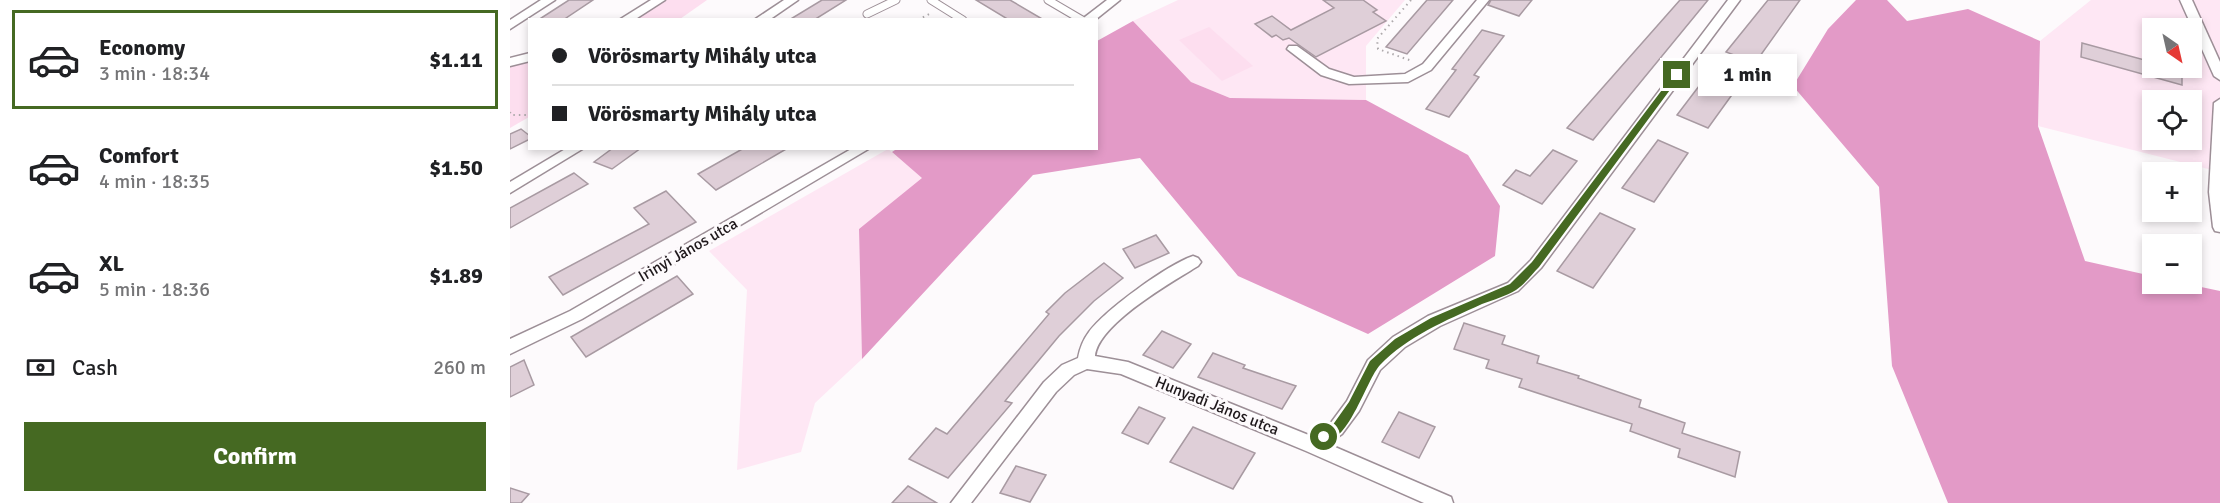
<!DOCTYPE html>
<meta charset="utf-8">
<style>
body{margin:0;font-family:Signika,sans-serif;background:#f2f2f2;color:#202124;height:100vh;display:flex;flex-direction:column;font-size:22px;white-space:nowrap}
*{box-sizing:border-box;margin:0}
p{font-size:20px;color:#757577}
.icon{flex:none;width:33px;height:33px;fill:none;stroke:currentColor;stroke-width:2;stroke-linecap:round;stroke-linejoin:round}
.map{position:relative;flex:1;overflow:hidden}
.drawer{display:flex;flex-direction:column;background:#fff;width:510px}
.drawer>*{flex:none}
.banner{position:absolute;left:18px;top:18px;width:570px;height:132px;border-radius:0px;box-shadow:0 3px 9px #0003;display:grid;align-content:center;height:132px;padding:0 24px;background:#fff}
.needle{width:39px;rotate:146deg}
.buttons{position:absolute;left:1632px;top:18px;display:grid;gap:12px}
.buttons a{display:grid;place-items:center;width:60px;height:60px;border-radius:0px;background:#fff;box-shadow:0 3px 9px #0003;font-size:30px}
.end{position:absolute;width:27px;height:27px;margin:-14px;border:8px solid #456922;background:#fff;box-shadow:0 0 0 3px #fff}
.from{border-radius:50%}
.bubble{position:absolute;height:42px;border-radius:0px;background:#fff;box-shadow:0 3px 9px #0003;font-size:20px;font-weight:700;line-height:42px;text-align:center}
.banner b{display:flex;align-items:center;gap:21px;height:57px;font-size:22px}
.banner b+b{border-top:2px solid #e0e0e0}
.banner i{width:15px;height:15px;background:#202124}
ul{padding:10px 0 0;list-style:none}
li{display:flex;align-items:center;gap:18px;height:99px;margin:0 12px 9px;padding:0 12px;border:3px solid transparent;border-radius:0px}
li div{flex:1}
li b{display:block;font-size:22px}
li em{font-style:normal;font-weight:700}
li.current{border-color:#456922}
li>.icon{width:54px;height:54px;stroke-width:1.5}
.pay{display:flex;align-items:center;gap:15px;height:66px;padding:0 24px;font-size:22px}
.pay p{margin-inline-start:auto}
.primary-button{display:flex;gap:12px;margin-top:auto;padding:12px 24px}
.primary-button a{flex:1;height:69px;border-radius:0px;background:#456922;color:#fff;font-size:24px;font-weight:700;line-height:69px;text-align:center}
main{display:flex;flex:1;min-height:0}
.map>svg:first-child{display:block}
.built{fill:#fee7f4;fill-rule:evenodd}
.green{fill:#fddeef}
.forest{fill:#e39ac7}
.building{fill:#dfcfd8;stroke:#a89aa2;stroke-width:1.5}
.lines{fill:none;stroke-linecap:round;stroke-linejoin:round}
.service-casing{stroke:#9d8f97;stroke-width:9}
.minor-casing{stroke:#9d8f97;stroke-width:3}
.path{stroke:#aeaaac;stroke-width:2;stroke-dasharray:1.5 4;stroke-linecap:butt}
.service{stroke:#fff;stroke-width:7}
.minor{fill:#fff;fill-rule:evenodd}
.route{fill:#456922}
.labels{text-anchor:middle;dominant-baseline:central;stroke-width:6;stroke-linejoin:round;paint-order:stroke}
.street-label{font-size:16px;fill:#1e181b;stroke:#fdfafc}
</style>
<main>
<section class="drawer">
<ul>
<li class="current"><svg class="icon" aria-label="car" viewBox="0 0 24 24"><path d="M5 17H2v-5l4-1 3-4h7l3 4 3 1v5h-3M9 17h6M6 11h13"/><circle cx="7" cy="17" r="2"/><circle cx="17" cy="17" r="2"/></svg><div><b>Economy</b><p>3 min · 18:34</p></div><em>$1.11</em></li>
<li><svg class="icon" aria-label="car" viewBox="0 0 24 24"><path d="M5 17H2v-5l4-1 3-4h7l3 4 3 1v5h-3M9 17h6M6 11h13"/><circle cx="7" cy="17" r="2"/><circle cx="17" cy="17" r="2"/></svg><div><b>Comfort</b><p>4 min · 18:35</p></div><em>$1.50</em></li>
<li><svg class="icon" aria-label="car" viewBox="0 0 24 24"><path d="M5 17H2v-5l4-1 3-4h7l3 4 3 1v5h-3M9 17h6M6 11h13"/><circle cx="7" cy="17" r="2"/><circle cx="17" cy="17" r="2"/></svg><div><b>XL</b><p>5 min · 18:36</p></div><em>$1.89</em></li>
</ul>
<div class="pay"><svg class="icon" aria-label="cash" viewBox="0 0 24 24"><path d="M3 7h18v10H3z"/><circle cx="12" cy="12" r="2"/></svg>Cash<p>260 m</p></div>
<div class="primary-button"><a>Confirm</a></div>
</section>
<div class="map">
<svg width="1710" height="503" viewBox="0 0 1710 503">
<rect width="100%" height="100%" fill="#fdfafc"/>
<g class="built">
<path d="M668 0H895L856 46V100L720 98 681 82 623 21Z"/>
<path d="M1581 0H1710V172L1528 126 1530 41ZM1642 28H1682V68H1642ZM1642 100H1682V140H1642Z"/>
<path d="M378 149 413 178 349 229 352 359 305 403 291 452 227 470 237 290 199 251Z"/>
</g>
<g class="green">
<path d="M149 0H197L170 19 115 20Z"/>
<path d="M699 27 743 66 712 81 669 40Z"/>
<path d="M19 57V117L0 128V62Z"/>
</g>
<g class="forest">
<path d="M1346 0H1377L1397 21 1458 9 1530 41 1528 126 1575 261 1642 276V284H1677L1710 291V503H1438L1382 366 1369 187 1283 86 1318 29Z"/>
<path d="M623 21 681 82 720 98 856 100 958 155 990 206 985 256 858 334 728 276 630 158 523 175 352 359 349 229 412 178 382 152 388 148H586L587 41Z"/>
</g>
<g class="building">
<path d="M59 0H83L53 20H28Z"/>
<path d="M312 0H336L304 20H279Z"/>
<path d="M466 0H500L534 20H499Z"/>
<path d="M813 0H853L867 10 863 12 876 21 806 57 779 38 773 40 766 35 762 37 745 24 762 16 781 30 824 8Z"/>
<path d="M917 0H943L897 54 876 47Z"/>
<path d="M981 0H1022L1009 16 978 5Z"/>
<path d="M1170 0H1198L1083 140 1057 128Z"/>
<path d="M1258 0H1290L1245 63 1216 52Z"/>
<path d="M972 30 994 36 964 75 969 77 939 117 916 109 946 70 942 69Z"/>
<path d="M1572 43 1642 62V68L1672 70V85L1571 57Z"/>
<path d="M1199 73 1229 85 1198 128 1167 115Z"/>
<path d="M11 129 20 136V139L0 149V134Z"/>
<path d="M1148 140 1178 153 1144 202 1112 188Z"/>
<path d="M103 148H131L102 169 84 162Z"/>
<path d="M234 148H278L206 190 188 174Z"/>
<path d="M1043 150 1067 161 1032 204 993 185 1006 170 1020 176Z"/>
<path d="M64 173 78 184 0 228V208Z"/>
<path d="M156 191 186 222 53 295 39 277 139 224 124 208Z"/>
<path d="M1090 213 1125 229 1083 288 1047 271Z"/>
<path d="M646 235 659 253 625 268 613 249Z"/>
<path d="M594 263 613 278 584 301 549 336 495 401 502 403 438 478 399 459 426 428 437 434 539 314 536 312 555 293Z"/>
<path d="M167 276 183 294 76 357 61 337Z"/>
<path d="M954 323 995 336 992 344 1029 356 1027 363 1069 376 1068 378 1131 400 1129 407 1175 423 1172 433 1230 452 1225 477 1168 457 1170 449 1120 431 1122 424 1009 387 1012 379 976 368 979 360 944 349Z"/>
<path d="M652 331 681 344 663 368 633 355Z"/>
<path d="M703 353 735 365 733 368 786 386 772 409 688 377Z"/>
<path d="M14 360 24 385 0 397V367Z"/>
<path d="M629 407 655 418 638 444 612 433Z"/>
<path d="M889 412 925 427 909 458 872 442Z"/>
<path d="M683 427 745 453 723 489 660 462Z"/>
<path d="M506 466 536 475 520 502 490 493Z"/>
<path d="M398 486 427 503H382Z"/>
<path d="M0 488 19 494 11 503H0Z"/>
</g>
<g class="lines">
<g class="service-casing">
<g id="service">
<path d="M421 0 453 20"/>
<path d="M538 0 572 20"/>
<path d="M357 14 386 0"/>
</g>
</g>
<g class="minor-casing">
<g id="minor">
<path d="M31 0H45L0 29V20Z"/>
<path d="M141 0H155L124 20H109Z"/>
<path d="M274 0H288L259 20H244Z"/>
<path d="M597 0H610L585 20H571Z"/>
<path d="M967 0H979L921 70 898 82 839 84 811 75 777 49 779 46H787L819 69 844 77 895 74 913 64Z"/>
<path d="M1218 0H1230L1031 268 1008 291 930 326 895 347 870 370 849 411 832 434 818 444 941 497 943 503H914L796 451 611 374 577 369 564 375 546 392 461 503H441L534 382 552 365 568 358C570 348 573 340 579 332 595 310 657 265 683 256L688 258 691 262 688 266C662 282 588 324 585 356L618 362 801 436 820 424 837 401 858 360 883 337 918 316 998 283 1021 260Z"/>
<path d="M1670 0H1682L1710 62V80L1704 76Z"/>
<path d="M20 53V61L0 66V58Z"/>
<path d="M1710 99V232L1705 231 1703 227 1699 192 1704 103Z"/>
<path d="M57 148H74L0 193V182Z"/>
<path d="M343 148H360L72 319 0 354V339L60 311Z"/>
</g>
</g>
<g class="path">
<path d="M901 0 867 39 868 49 902 61"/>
<path d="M408 20 421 13"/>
<path d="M0 112 1 115H20"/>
</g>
<use href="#service" class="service"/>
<use href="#minor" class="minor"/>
</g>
<path class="route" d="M1164 74 1171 75 1029 267C1022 274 1015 284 1006 290 996 296 983 300 972 304 935 321 898 336 870 365 856 380 837 449 810 441V433L822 426 839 402 860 361 885 339 921 318 1000 284 1022 262Z"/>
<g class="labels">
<g class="street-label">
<text transform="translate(178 250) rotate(-30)">Irinyi János utca</text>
<text transform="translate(707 406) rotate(22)">Hunyadi János utca</text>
</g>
</g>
</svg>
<div class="buttons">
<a><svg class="needle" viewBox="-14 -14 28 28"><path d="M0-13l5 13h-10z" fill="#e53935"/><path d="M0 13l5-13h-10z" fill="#757577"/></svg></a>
<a><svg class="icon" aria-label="locate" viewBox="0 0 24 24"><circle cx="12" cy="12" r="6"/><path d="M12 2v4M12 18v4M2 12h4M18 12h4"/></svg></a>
<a>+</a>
<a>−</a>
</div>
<i class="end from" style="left:814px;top:437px"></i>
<i class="end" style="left:1167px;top:75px"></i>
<div class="bubble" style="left:1188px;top:54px;width:99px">1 min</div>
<div class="banner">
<b><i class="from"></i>Vörösmarty Mihály utca</b>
<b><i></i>Vörösmarty Mihály utca</b>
</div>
</div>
</main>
